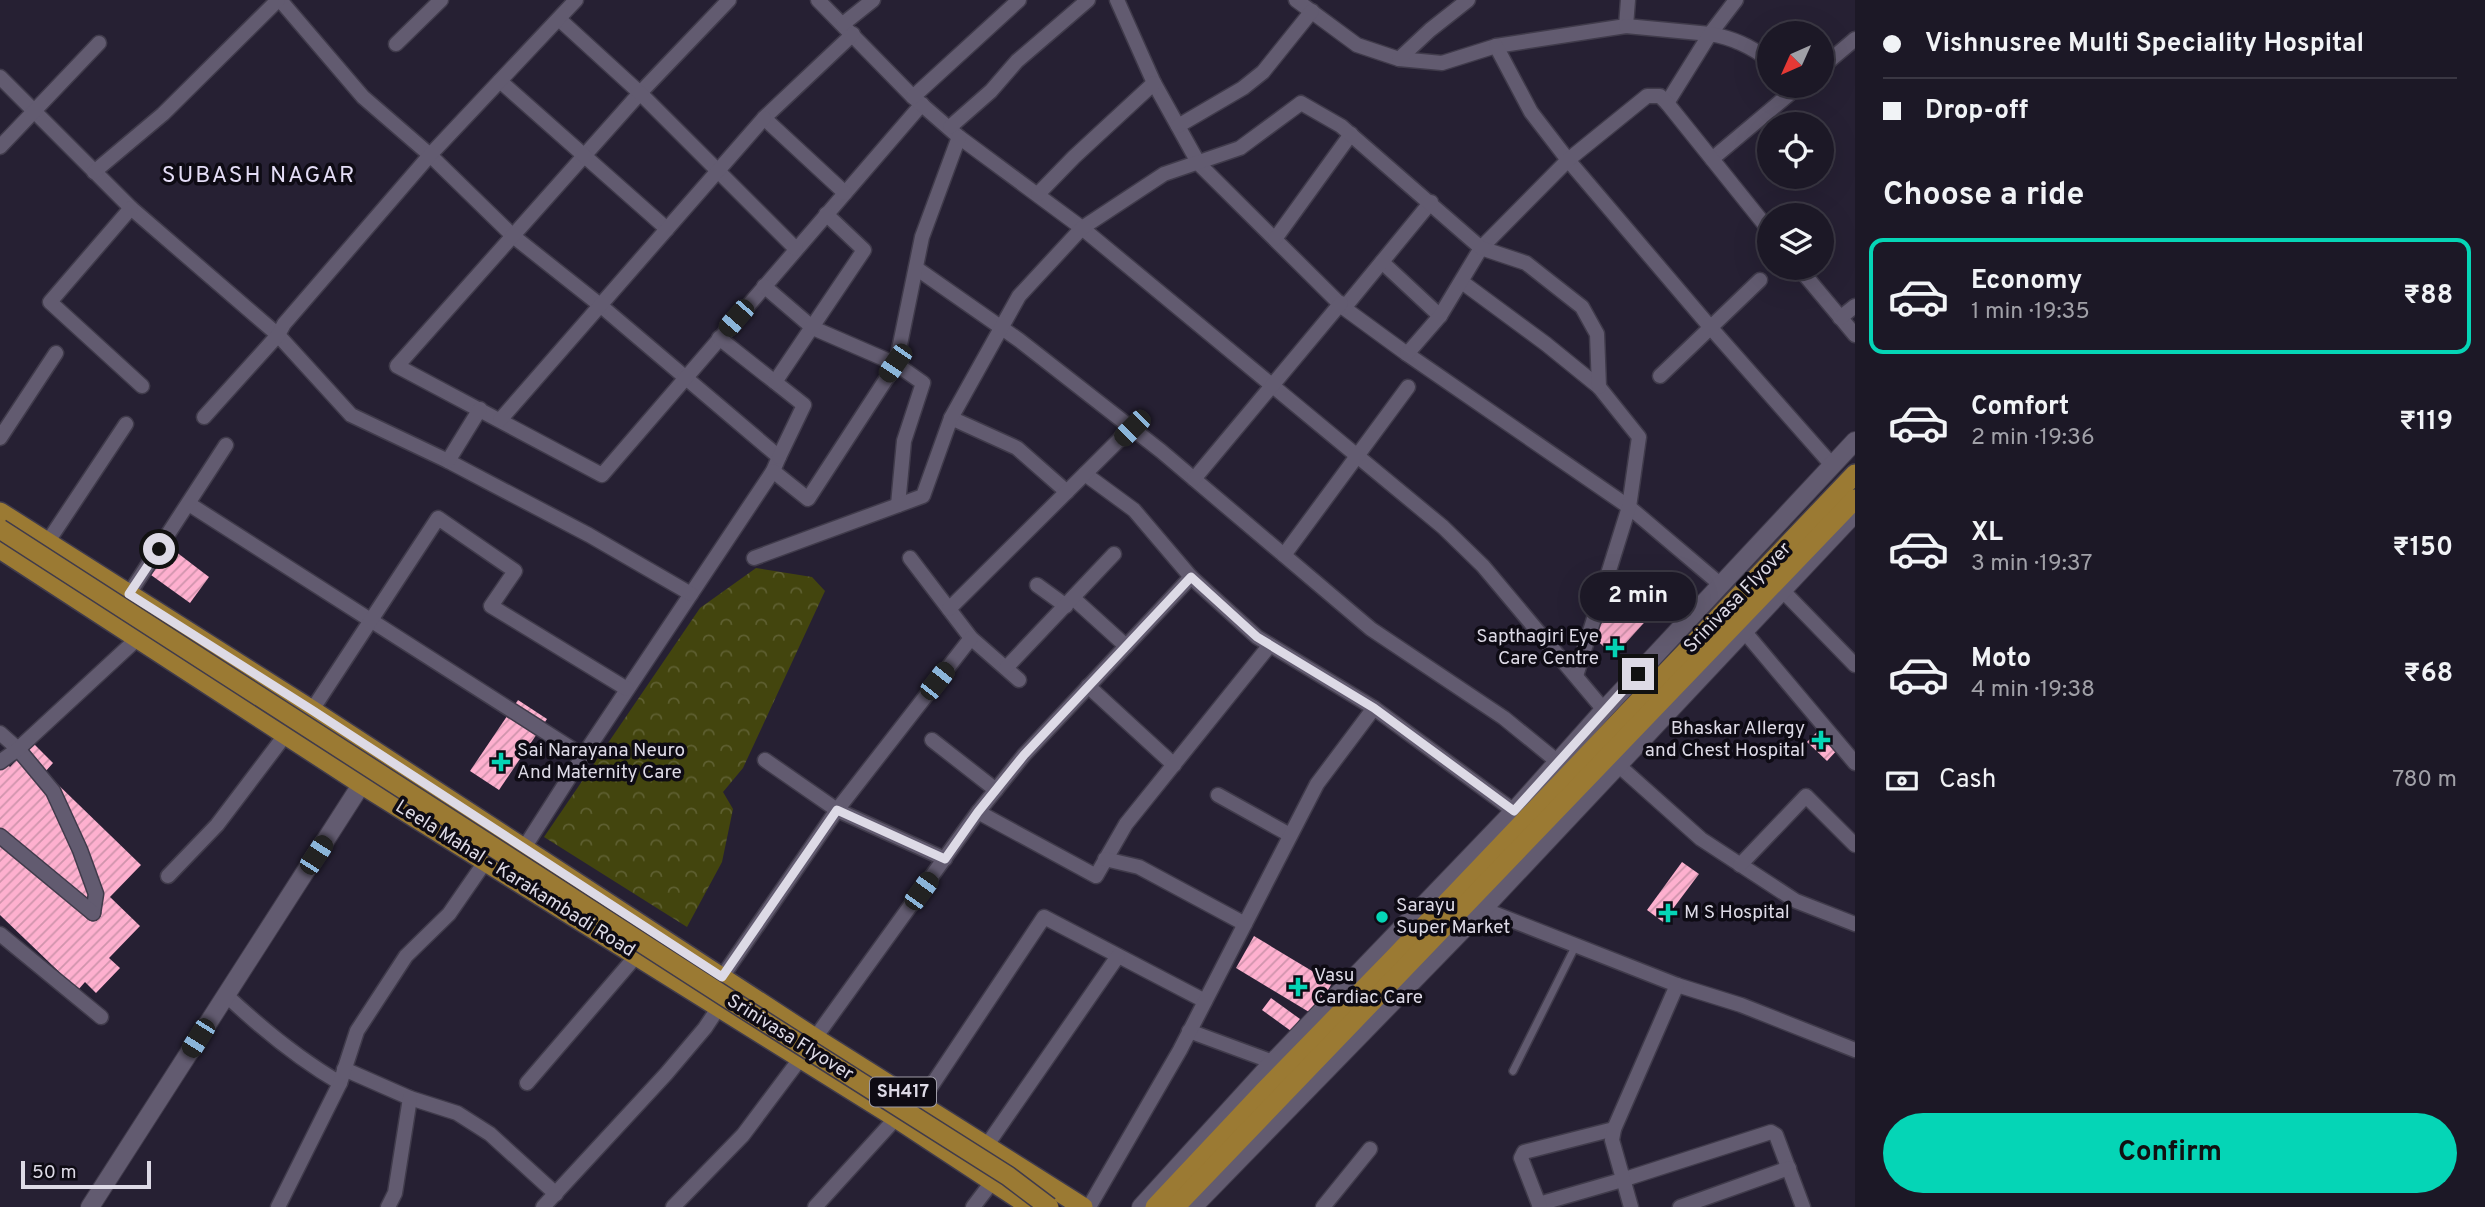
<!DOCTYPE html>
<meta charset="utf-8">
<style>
body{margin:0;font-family:Overpass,sans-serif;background:#292532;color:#f1f3f6;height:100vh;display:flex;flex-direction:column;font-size:26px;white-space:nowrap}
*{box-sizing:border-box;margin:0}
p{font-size:23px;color:#a0a0a7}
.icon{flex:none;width:38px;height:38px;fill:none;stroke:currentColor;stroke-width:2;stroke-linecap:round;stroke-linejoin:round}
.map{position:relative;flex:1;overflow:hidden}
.panel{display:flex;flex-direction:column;background:#1c1826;width:630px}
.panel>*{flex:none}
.hud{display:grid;align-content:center;height:154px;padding:0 28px;background:#1c1826}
.needle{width:46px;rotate:225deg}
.fabs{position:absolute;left:1757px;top:21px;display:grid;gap:14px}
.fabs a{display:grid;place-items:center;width:77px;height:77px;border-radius:50%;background:#1c1826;box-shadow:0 7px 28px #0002,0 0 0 2px #3a3743;font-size:35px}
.scale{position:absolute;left:21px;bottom:18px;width:130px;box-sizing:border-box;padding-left:7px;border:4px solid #dddae6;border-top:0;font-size:19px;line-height:24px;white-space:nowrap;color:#dddae6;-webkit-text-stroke:5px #0e0b14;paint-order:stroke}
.end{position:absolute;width:32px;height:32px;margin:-16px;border:9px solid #dddae6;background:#111;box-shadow:0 0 0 4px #111}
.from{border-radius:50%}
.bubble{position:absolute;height:49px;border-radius:24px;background:#1c1826;box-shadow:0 7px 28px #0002,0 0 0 2px #3a3743;font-size:23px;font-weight:700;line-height:49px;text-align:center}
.car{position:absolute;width:21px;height:42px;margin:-21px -10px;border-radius:9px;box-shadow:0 0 5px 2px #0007;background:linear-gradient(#222 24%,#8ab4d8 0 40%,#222 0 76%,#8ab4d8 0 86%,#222 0)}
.hud b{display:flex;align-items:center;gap:24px;height:66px;font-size:26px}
.hud b+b{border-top:2px solid #3a3743}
.hud i{width:18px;height:18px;background:#f1f3f6}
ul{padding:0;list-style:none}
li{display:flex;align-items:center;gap:21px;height:116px;margin:0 14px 10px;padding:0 14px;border:4px solid transparent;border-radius:14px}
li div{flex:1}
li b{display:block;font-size:26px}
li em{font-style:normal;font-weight:700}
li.on{border-color:#05d5b6}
li>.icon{width:63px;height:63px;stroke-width:1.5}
h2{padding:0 28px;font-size:32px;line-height:84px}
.pay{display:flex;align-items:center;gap:18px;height:77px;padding:0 28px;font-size:26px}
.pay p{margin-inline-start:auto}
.cta{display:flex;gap:14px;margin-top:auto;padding:14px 28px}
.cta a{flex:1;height:80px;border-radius:42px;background:#05d5b6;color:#111;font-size:28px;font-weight:700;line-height:80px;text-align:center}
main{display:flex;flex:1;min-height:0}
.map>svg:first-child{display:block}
.park{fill:url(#park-crowns)}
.building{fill:url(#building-hatch)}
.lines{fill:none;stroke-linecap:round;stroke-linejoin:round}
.service-casing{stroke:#403b4b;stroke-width:10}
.minor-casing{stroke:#403b4b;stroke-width:17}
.tertiary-casing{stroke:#403b4b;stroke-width:20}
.primary-casing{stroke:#403b4b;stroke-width:22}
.service{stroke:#625b70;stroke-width:7}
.minor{stroke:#625b70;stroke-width:14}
.tertiary{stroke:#625b70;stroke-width:18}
.primary{stroke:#9b7a33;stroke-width:19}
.primary-bridge-casing{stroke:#403b4b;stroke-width:22;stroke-linecap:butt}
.primary-bridge{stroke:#9b7a33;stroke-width:19}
.route{stroke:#dddae6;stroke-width:9}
.poi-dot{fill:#05d5b6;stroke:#0e0b14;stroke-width:2.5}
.labels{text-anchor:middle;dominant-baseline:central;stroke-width:7;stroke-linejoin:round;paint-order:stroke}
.shield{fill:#0e0b14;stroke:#9f9ca7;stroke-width:2}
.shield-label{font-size:18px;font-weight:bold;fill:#dddae6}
.street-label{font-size:19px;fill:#dddae6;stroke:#0e0b14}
.poi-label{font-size:19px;fill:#dddae6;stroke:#0e0b14;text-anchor:start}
.quarter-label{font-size:23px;letter-spacing:2px;fill:#e4ddf6;stroke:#0e0b14}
</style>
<main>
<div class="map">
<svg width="1855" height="1207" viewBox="0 0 1855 1207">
<defs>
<pattern id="park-crowns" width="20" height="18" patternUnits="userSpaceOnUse" patternTransform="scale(1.75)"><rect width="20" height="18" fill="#43450e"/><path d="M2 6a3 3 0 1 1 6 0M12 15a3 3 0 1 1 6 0" fill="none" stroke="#5e5f31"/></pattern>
<pattern id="building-hatch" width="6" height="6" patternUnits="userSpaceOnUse" patternTransform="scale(1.75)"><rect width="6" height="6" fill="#feb0cf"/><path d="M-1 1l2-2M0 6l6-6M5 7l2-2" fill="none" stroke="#cf94ac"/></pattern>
</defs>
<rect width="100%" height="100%" fill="#262033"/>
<path class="park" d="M756 568 812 577 825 591 743 768 723 792 733 809 722 862 687 927 544 837 700 608Z"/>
<g class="building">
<path d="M171 548 209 577 190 603 151 575Z"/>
<path d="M1629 593 1652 614 1614 656 1591 635Z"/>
<path d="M518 700 547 719 499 790 470 771Z"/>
<path d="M1821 728 1840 747 1827 761 1807 742Z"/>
<path d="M33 743 53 763 45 772 141 865 110 897 140 926 109 958 120 968 96 993 85 982 78 990 0 915V757L10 767Z"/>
<path d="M1682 862 1699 874 1663 922 1647 910Z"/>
<path d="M1254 936 1332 983 1314 1015 1236 968Z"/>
<path d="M1271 998 1300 1019 1291 1031 1262 1010Z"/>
</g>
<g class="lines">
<g class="service-casing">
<path id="service" d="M1513 1071 1576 945"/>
</g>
<g class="minor-casing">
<g id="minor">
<path d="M280 0 363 97 430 155 513 236 600 305 779 457 773 471 583 756 524 848"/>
<path d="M729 0 640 93 397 366 602 475 922 104"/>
<path d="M818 0 913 97 959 137 1082 228 1443 527 1483 566 1604 710"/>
<path d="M1117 0 1154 83 1199 164 1344 308 1407 354 1629 507 1721 585"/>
<path d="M1296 0 1357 45 1399 59 1442 63 1496 46 1626 26 1628 0"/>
<path d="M559 19 640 93 796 249"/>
<path d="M843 24 873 0"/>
<path d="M1626 26 1710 34 1736 0"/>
<path d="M396 44 441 0"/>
<path d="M1496 46 1531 112 1568 160 1711 328 1832 465"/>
<path d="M1399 59 1430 30 1468 0"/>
<path d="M1822 67 1855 39"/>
<path d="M0 77 131 208 278 335 351 415 448 461 589 535 691 594"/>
<path d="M500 81 667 229"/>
<path d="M913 97 1019 0"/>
<path d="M1667 103 1710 34C1733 38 1750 46 1769 60"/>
<path d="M1178 126 1243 88 1263 72 1312 11"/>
<path d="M950 127 991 91 1017 61 1088 0"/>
<path d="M0 147 99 43"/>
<path d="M1712 159 1799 86"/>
<path d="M94 172 163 114 278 0"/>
<path d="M845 193 764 118 853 34"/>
<path d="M1038 194 1074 157 1154 83"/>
<path d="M131 208 50 302 142 386"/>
<path d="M1275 239 1351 134"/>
<path d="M1382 262 1440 316"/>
<path d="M916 268 1019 340 1161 451 1371 629 1504 718 1558 762"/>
<path d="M1799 268 1855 335"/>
<path d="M1462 282 1546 344 1599 387 1639 437 1629 507 1576 676"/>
<path d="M764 286 813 328 896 364 923 383 904 441 898 505"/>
<path d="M1344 308 1431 202"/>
<path d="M1840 318 1855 306"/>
<path d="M719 338 804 405 779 457"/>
<path d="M1407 354 1440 316 1481 248 1568 160 1647 96H1660L1667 103 1769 230"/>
<path d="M1660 376 1760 280"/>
<path d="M775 382 864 250 826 214"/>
<path d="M204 417 278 335 284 324 430 155 576 0"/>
<path d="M951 418 1017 448 1067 492"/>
<path d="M500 420 764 118"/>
<path d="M0 438 56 353"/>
<path d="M448 461 480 409"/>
<path d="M773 471 808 499 896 364 922 237 959 137"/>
<path d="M1085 474 1134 510 1191 577 1257 637 1374 708 1514 811"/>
<path d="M1194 479 1341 303"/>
<path d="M189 504 583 756"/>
<path d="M47 543 126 424"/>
<path d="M1284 555 1408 387"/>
<path d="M754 558 923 496 951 418 1019 296 1082 228 1164 174 1240 148 1301 103 1341 126 1481 248 1526 263 1582 307 1597 334 1599 387"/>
<path d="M910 558 971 638 1019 680"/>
<path d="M1037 585 1066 606"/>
<path d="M1782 590 1855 665"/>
<path d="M129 594 226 445"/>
<path d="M1073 598 1126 646"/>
<path d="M949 609 1132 427"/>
<path d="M1744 631 1855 763"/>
<path d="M1006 668 1114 554"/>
<path d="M1088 686 1174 765"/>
<path d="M312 710 438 518 515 571 491 606 627 689"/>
<path d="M0 733 18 749 53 791 80 850 96 894 93 913"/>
<path d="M932 740 996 790"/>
<path d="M765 760 837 810 945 859"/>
<path d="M0 762 18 749 138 638"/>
<path d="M1617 764 1701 839 1796 901 1855 924"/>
<path d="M1218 795 1290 835"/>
<path d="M978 812 1096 876 1126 824 1270 645"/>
<path d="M0 836 93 913"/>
<path d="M1105 859 1139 867 1245 924"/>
<path d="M1740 865 1806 796 1855 845"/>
<path d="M168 876 217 825 286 734"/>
<path d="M1483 909 1677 985 1741 1005 1855 1050"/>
<path d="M0 934 101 1017"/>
<path d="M722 977 837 810 971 638"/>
<path d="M226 995C261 1028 297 1058 340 1083"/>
<path d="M1189 1031 1273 1062"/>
<path d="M815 1038 978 812 1024 755 1191 577"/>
<path d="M344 1069 410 1098 457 1113 490 1134 556 1194"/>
<path d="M527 1083 637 955"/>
<path d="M920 1103 1044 917 1205 1001"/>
<path d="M987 1145 1118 956"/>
<path d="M1539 1204 1622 1180 1771 1132 1776 1135 1803 1207"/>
<path d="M278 1207 340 1083 357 1031 406 956 449 914 485 862"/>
<path d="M388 1207 395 1193 410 1098"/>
<path d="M543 1207 666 1074 705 1028 719 1007"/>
<path d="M673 1207 743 1135 800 1059"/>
<path d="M815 1207 896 1118"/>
<path d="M973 1207 992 1182"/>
<path d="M1089 1207 1180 1050 1317 784 1374 708"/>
<path d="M1323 1207 1370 1149"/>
<path d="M1540 1207 1521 1158 1524 1152 1614 1129"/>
<path d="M1631 1207 1612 1140 1614 1129 1677 985"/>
<path d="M1680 1207 1789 1168"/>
</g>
</g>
<g class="tertiary-casing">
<g id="tertiary">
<path d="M90 1207 368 774"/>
<path d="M1141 1207 1273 1062 1514 811 1604 710 1855 441"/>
<path d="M1193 1207 1483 909 1855 513"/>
</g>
</g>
<g class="primary-casing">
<g id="primary">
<path d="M0 512 312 710 815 1038 1083 1207"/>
<path d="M0 549 361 784 896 1118 1031 1207"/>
<path d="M1155 1207 1264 1091 1393 959 1855 474"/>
<path d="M1175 1207 1855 499"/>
</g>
</g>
<use href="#service" class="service"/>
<use href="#minor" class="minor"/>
<use href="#tertiary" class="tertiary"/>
<use href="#primary" class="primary"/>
<g class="primary-bridge-casing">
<path id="primary-bridge" d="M0 529 735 1003 1008 1176 1049 1207"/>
</g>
<use href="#primary-bridge" class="primary-bridge"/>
</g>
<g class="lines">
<path class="route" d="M159 549 129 594 312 710 722 977 837 810 945 859 978 812 1024 755 1191 577 1257 637 1374 708 1514 811 1638 674"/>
</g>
<g class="poi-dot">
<path d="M1611.5 637.5h7v7h7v7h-7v7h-7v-7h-7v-7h7z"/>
<path d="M1817.5 729.5h7v7h7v7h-7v7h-7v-7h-7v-7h7z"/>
<path d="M497.5 751.5h7v7h7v7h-7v7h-7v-7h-7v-7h7z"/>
<path d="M1664.5 902.5h7v7h7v7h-7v7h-7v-7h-7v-7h7z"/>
<circle cx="1382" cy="917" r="7"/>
<path d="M1294.5 976.5h7v7h7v7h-7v7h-7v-7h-7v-7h7z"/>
</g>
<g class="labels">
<rect class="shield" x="870" y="1077.5" width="66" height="29" rx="5"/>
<g class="shield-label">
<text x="903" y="1092">SH417</text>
</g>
<g class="street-label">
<text transform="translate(1738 598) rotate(-46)">Srinivasa Flyover</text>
<text transform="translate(515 879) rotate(32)">Leela Mahal - Karakambadi Road</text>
<text transform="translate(790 1038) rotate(32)">Srinivasa Flyover</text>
</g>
<g class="poi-label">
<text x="1599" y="637" text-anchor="end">Sapthagiri Eye<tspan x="1599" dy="22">Care Centre</tspan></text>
<text x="1805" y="729" text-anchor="end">Bhaskar Allergy<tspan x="1805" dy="22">and Chest Hospital</tspan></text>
<text x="517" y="751">Sai Narayana Neuro<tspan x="517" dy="22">And Maternity Care</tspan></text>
<text x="1396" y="906">Sarayu<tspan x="1396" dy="22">Super Market</tspan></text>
<text x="1684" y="913">M S Hospital</text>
<text x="1314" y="976">Vasu<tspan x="1314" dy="22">Cardiac Care</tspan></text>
</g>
<g class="quarter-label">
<text x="259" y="176">SUBASH NAGAR</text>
</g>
</g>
</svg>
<div class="fabs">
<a><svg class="needle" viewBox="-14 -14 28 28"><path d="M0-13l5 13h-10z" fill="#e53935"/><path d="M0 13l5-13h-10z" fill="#a0a0a7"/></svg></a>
<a><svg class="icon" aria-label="locate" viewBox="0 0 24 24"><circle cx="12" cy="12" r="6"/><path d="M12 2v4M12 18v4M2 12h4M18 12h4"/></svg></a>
<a><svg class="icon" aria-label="layers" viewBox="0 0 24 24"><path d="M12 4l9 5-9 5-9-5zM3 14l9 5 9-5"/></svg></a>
</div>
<div class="scale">50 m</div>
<i class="end from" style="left:159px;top:549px"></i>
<i class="end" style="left:1638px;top:674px"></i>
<div class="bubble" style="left:1580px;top:572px;width:116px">2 min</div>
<i class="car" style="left:736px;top:318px;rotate:221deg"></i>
<i class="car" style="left:895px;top:363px;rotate:214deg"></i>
<i class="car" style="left:1132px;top:428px;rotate:225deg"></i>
<i class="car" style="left:937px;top:681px;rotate:38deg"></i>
<i class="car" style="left:316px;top:855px;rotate:33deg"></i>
<i class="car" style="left:921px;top:891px;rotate:36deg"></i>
<i class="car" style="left:198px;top:1038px;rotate:212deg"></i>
</div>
<section class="panel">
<div class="hud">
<b><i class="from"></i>Vishnusree Multi Speciality Hospital</b>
<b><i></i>Drop-off</b>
</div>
<h2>Choose a ride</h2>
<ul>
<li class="on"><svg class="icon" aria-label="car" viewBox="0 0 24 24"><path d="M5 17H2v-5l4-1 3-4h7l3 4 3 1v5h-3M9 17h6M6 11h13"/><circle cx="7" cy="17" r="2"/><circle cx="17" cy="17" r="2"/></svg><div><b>Economy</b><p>1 min · 19:35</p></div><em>₹88</em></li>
<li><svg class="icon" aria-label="car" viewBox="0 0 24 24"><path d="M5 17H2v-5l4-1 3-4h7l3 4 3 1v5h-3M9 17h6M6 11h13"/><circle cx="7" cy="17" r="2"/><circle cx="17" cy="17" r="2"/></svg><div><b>Comfort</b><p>2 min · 19:36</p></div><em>₹119</em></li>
<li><svg class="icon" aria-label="car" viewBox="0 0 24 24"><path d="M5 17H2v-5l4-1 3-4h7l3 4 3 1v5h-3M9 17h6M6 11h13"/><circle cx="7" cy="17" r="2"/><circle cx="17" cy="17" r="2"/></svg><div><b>XL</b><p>3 min · 19:37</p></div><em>₹150</em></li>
<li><svg class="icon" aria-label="car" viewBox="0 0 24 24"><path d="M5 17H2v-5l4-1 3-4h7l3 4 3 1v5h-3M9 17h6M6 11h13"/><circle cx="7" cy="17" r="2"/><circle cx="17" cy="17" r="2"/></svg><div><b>Moto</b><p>4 min · 19:38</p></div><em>₹68</em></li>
</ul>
<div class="pay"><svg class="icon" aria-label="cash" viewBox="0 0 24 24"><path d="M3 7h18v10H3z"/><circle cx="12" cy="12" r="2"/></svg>Cash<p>780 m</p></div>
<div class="cta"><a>Confirm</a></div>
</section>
</main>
